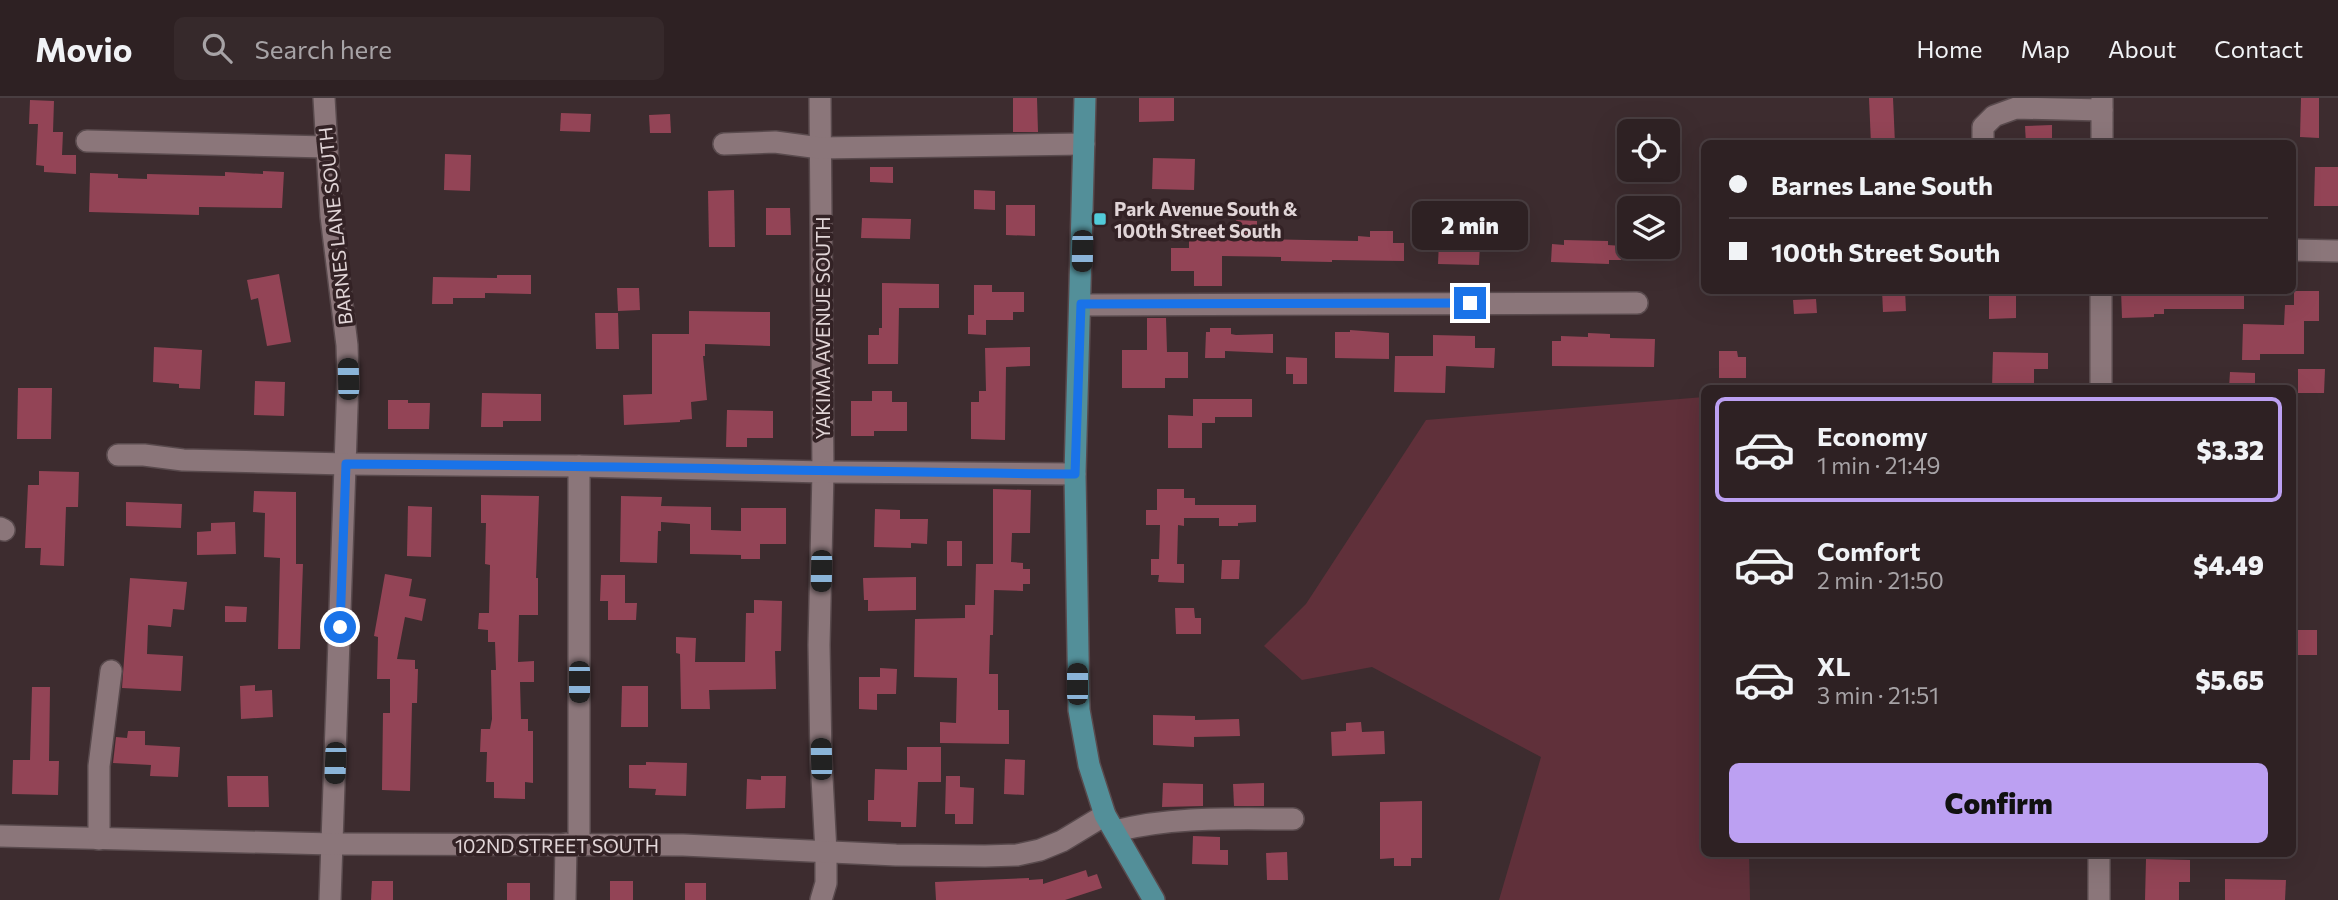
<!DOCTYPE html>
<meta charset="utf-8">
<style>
body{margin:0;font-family:Commissioner,sans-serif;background:#36292b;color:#f1f3f6;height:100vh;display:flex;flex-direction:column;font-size:26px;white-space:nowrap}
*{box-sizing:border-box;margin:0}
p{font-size:23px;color:#a7a3a6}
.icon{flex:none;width:38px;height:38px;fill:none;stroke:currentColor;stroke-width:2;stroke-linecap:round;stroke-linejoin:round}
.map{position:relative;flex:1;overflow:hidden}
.side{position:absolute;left:1701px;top:287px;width:595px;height:472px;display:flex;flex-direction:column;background:#2e2123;border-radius:10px;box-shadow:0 7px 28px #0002,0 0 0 2px #493e41}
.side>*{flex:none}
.top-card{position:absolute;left:1701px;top:42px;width:595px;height:154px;border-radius:10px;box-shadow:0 7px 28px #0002,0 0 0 2px #493e41;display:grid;align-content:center;height:154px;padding:0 28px;background:#2e2123}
.controls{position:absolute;left:1617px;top:21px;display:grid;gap:14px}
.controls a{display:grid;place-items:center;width:63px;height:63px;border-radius:10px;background:#2e2123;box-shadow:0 7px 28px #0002,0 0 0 2px #493e41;font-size:35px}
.end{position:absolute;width:32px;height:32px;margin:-16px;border:9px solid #1a73e8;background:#fff;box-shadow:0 0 0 4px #fff}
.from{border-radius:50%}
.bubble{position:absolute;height:49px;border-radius:10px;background:#2e2123;box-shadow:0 7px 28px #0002,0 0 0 2px #493e41;font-size:23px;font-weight:800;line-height:49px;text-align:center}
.car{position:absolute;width:21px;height:42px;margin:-21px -10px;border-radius:9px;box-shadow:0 0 5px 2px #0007;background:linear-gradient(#222 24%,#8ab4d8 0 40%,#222 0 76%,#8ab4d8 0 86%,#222 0)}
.top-card b{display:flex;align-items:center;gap:24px;height:66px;font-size:26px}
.top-card b+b{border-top:2px solid #493e41}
.top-card i{width:18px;height:18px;background:#f1f3f6}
ul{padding:12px 0 0;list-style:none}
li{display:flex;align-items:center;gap:21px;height:105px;margin:0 14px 10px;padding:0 14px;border:4px solid transparent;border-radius:10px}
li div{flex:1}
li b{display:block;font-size:26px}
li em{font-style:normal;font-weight:800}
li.active{border-color:#bca0f2}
li>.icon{width:63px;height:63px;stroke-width:1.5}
.primary-button{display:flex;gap:14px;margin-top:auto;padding:14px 28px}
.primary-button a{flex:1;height:80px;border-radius:10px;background:#bca0f2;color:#111;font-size:28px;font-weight:800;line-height:80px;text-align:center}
header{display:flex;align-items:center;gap:42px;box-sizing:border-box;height:98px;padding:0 35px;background:#2e2123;border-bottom:2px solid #493e41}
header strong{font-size:33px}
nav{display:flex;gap:38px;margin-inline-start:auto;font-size:24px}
.search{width:490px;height:63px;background:#36292b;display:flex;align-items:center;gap:18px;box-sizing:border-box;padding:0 24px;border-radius:10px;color:#a7a3a6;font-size:26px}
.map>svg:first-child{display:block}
.green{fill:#60303a}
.building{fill:#934456}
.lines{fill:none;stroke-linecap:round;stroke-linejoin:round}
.minor-casing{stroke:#594a4d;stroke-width:24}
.major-casing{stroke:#594a4d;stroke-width:24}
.minor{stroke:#8b767a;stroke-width:21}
.major{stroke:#538f99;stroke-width:21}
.route{stroke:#1a73e8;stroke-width:9}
.poi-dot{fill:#52cbd9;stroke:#332225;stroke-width:2.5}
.labels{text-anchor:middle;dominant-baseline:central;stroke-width:7;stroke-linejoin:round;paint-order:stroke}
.poi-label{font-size:19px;font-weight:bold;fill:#e1d5d7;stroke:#332225;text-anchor:start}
.street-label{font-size:19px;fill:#e1d5d7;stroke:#332225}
</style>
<header>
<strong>Movio</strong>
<div class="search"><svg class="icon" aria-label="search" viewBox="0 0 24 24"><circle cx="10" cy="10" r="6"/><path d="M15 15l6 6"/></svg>Search here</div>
<nav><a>Home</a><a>Map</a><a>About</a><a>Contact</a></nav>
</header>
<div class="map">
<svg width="2338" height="802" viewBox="0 0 2338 802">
<rect width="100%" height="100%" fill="#3d2c2f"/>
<path class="green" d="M1704 299V756H1749L1750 802H1499L1541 659 1372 569 1302 582 1264 548 1306 506 1426 322Z"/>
<g class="building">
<path d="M1013 0H1037L1038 34H1013Z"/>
<path d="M1139 0H1174V23L1139 24Z"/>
<path d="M1869 0H1893L1895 46H1871Z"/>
<path d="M2301 0H2319V40L2300 39Z"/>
<path d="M30 2 54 3 53 34H63L62 57H76V76L44 74V68L36 67 38 26H29Z"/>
<path d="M561 15 591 16 590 34 560 33Z"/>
<path d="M670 16 671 35H650L649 17Z"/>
<path d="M2052 27V46H2026L2025 28Z"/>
<path d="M445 56 471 57 470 93 444 92Z"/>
<path d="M1153 60 1195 61 1194 92 1152 91Z"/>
<path d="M870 69H893V85L870 84Z"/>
<path d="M2315 69H2338V108H2314Z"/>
<path d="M263 73 284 74 282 110 199 109V117L89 114 90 75 118 76V80L147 81V76L225 78V74L263 76Z"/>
<path d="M734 92 735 149H709L708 93Z"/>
<path d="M974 92 995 93V112L974 111Z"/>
<path d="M1006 107H1035V138L1006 137Z"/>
<path d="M766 110H790L791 137H766Z"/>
<path d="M862 120 911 121 910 141 861 140Z"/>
<path d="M1236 122 1257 123V141L1358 143V138L1370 139V133H1393V145H1404V163L1332 162V164L1281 163V159L1222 158V188H1194V173H1171V150H1189V135H1235Z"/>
<path d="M1564 142 1608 143V147L1622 148 1621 162H1609V166L1551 164 1552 146 1564 147Z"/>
<path d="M1439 143 1480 144 1479 167 1438 166Z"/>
<path d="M279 176 291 244 267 248 258 200 251 202 247 182Z"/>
<path d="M497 177H531V196L485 195V200H453V206H432L433 179 497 180Z"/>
<path d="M882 185 939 186V210H899L898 266H868V237H879V230H882Z"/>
<path d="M974 187H992V194H1024V214H1013V222H986V237L968 236V217H974Z"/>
<path d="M617 190H639L640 212 618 213Z"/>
<path d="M1882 192H1905L1906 213 1883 214Z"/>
<path d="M1989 192H2016V220L1989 221Z"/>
<path d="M2121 192H2244V211H2164V216H2154V219L2122 220Z"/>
<path d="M2294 193H2319V223H2304V256H2260V262H2242L2243 226 2284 227 2285 207H2294Z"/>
<path d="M1816 201 1817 215 1794 216 1793 202Z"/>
<path d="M689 213 770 214V248L705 246V258H703L707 302 691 304 692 321 680 322V324L624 327 623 297 652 296V236H689Z"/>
<path d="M595 215H618L619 251H596Z"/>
<path d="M1147 220H1166L1167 254H1188V280H1165V290H1122V252H1147Z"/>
<path d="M1210 230H1231V236L1236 237 1273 236V255L1225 253V260H1205L1206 234H1210Z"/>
<path d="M1350 232 1389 235V261L1335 260V234H1350Z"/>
<path d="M1588 235 1610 236V240L1655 241 1654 269 1552 268V243H1561V238L1588 239Z"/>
<path d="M1433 237 1475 238V250H1495L1494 270 1446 268 1445 295 1394 294 1395 258H1433Z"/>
<path d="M154 249 202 252 200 291 179 290V286L153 284Z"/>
<path d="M1030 249V268L1006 269 1005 342 971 341V304H979V293H986L985 250Z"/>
<path d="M1719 253H1737L1738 259H1746V280H1719Z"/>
<path d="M1993 254 2048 255V271H2034V290H1992Z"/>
<path d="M1286 259 1307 260V286H1293V276H1286Z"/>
<path d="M2298 271H2325L2324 295H2298Z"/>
<path d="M2230 274 2255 275V290H2229Z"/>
<path d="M255 283 285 284 284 318 254 317Z"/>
<path d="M18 290H52L51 341H17Z"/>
<path d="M872 293H892V304H907V333H874V338H851V303H872Z"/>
<path d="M482 295 541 296V323H503V329H481Z"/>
<path d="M1193 301H1252V319H1215V325H1202V350H1168V317L1193 318Z"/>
<path d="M388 302H408V305H430L429 331H388Z"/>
<path d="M727 312 773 313V340H747V349H726Z"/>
<path d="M39 373 79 374 78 409H66L64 468 40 467 41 450H25L28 387H39Z"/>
<path d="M993 391 1031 392 1030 435H1012L1011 464 1023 465V471H1030V486H1023V493L994 492 993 537H990L989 576H998V612H1009V646L940 645V624L956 625 957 580 914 579 915 521 965 520V507H975L976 466H993Z"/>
<path d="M1157 391H1184V400H1195V407H1256V424L1238 425V428H1219V420H1184V428L1178 427 1177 466H1184V485L1158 484 1159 477H1151V461H1159L1160 427H1146V412H1157Z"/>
<path d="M254 393 296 394V466H303L300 551H278L280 460 264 459 265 415 253 414Z"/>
<path d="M481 397 539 398 536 480H538V517H519L518 564 534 563V584H520L521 621H528V633H533V685L525 684V701L494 700V684H486L487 654H480L481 631H490L492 621 491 572H496L495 544H488V532L478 531 479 515H489L490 467 485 466 486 425H481Z"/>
<path d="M621 398 662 399 661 408 711 409V432L741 433V410H786V446H760V461H741V457L690 456V426L661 424V433H658L657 465 620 464Z"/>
<path d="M126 404 182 406 181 430 126 428Z"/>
<path d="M408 408 432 409 431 459 407 458Z"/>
<path d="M875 411 900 412V421H928L927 446 911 445V450L874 449Z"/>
<path d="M235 424 236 456 197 457V434L211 433V425Z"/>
<rect x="947" y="443" width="15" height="25"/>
<path d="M1222 462H1240L1239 481H1221Z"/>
<path d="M385 476 412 481 409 498 426 501 422 523 405 519 397 561 415 562V571H418L417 605H412L410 693 382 692 383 615H390V581H377L378 539 374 538Z"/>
<path d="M601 477H625V505H637L636 522H608V503H600Z"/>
<path d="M916 479V512L868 513V502H864L863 480Z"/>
<path d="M130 480 187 484 184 512 173 511 171 529 148 527 147 556 183 558 181 593 122 590Z"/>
<path d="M754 502 782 503 781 553H775L776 591 709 592 710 611H681L680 556 676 555V539L696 540 695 564H745L746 515H754Z"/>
<path d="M225 508 247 509 246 524H225Z"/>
<path d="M1175 510H1194L1195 520H1201V536H1176Z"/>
<rect x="2292" y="532" width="25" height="25"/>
<path d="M880 570 897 571 896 596H877V612L859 611V579H880Z"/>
<path d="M255 587V593L272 592 273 619 241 621 240 588Z"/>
<path d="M622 588H648V629H621Z"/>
<path d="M32 589H50L49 663H59L58 697 12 696 13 662H30Z"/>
<path d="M1153 617 1195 618V622L1239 621 1240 638 1194 639V649L1153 647Z"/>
<path d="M1361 624 1362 634 1384 633 1385 656 1332 658 1331 634 1346 633V625Z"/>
<path d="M128 633H145V647L180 649 178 679 150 678 151 667 113 665 116 639 127 640Z"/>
<path d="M907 649H941V684H918L916 729H901V724L868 723V702H874L875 671 907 672Z"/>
<path d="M1005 661 1025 662 1024 697 1004 696Z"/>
<path d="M646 664 687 665 686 698 655 697 656 691 629 690V667H646Z"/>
<path d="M227 678H268L269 709H228Z"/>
<path d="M761 678H786L785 710 746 711 747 681 761 682Z"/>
<path d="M946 678H960V689L974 690 973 726H955V716H945Z"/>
<path d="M1163 685 1203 686V708L1162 709Z"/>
<path d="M1264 685V708H1234L1233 686Z"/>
<path d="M1422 703V760H1411V768H1394V760L1380 761V704Z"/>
<path d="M1193 738 1220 739V752H1228V767L1192 766Z"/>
<path d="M1287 754 1288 782H1267L1266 755Z"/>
<path d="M2146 761 2190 762V784H2179V802H2145Z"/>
<path d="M1086 772 1088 779 1097 776 1102 790 1065 802H936L935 784 1029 780V782L1043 781V786Z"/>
<path d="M2225 781 2286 782 2285 802H2225Z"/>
<path d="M372 783H393V802H371Z"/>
<rect x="610" y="783" width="23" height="19"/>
<rect x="507" y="785" width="23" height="17"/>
<rect x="685" y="785" width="21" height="17"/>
</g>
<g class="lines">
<g class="minor-casing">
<g id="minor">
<path d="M324 0 331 118 347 247 348 281 330 802"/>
<path d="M820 0 823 374 819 547 821 661 826 754V785L821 802"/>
<path d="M87 43 326 49"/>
<path d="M724 46 775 44 820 50 1084 46"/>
<path d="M1983 46V29L1994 18 2016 10 2102 12"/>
<path d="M2102 46V0"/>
<path d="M2292 152 2338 153"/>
<path d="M1081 207 1637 205"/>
<path d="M2101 290V192"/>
<path d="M118 357H144L183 362 346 366 579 368 823 374 1075 376"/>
<path d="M579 368V747"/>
<path d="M0 430 4 432"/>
<path d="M1115 733C1175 718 1232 721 1293 721"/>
<path d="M0 738 332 746 683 747 896 757 985 758 1017 757 1040 752 1062 743 1105 717"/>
<path d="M99 741V668L111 573"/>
<path d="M565 802 566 746"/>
<path d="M2099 802V756"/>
</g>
</g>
<g class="major-casing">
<path id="major" d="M1085 0 1075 376 1079 612 1089 667 1105 717 1154 802"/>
</g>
<use href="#minor" class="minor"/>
<use href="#major" class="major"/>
</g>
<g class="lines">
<path class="route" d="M340 529 346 366C589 367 832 374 1075 376L1081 206 1470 205"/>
</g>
<rect class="poi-dot" x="1093" y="114" width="14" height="14" rx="3.5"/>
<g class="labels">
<g class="poi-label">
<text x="1114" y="110">Park Avenue South &amp;<tspan x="1114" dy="22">100th Street South</tspan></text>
</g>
<g class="street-label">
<text transform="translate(335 128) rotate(-96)">BARNES LANE SOUTH</text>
<text transform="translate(822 230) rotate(-90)">YAKIMA AVENUE SOUTH</text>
<text x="557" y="747">102ND STREET SOUTH</text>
</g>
</g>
</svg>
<div class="controls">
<a><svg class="icon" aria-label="locate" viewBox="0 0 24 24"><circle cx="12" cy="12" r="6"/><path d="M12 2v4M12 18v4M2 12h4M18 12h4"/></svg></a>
<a><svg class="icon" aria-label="layers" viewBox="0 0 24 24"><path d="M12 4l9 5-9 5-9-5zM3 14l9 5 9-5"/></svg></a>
</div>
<i class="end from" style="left:340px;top:529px"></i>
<i class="end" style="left:1470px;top:205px"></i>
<div class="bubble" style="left:1412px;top:103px;width:116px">2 min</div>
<i class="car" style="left:1082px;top:153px;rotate:181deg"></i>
<i class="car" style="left:348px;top:281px;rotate:359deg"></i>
<i class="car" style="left:821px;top:473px;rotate:181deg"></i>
<i class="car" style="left:579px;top:584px;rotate:180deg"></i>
<i class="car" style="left:1077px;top:586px;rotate:0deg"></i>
<i class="car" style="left:821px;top:661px;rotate:359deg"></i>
<i class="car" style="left:335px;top:665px;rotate:182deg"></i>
<div class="top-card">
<b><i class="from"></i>Barnes Lane South</b>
<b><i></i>100th Street South</b>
</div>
<section class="side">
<ul>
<li class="active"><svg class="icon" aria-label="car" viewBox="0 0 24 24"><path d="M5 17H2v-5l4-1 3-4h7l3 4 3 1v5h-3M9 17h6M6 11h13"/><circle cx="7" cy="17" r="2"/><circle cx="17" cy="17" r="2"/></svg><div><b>Economy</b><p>1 min · 21:49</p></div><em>$3.32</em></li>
<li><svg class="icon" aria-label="car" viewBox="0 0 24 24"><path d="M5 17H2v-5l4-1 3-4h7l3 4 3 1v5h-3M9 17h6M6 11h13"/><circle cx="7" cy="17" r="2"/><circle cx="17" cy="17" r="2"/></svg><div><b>Comfort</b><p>2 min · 21:50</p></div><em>$4.49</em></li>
<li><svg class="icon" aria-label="car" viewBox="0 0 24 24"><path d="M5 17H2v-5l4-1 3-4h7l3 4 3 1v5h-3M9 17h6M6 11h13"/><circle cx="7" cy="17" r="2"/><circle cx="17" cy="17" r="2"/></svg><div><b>XL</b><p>3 min · 21:51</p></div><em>$5.65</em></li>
</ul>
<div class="primary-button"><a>Confirm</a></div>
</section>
</div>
